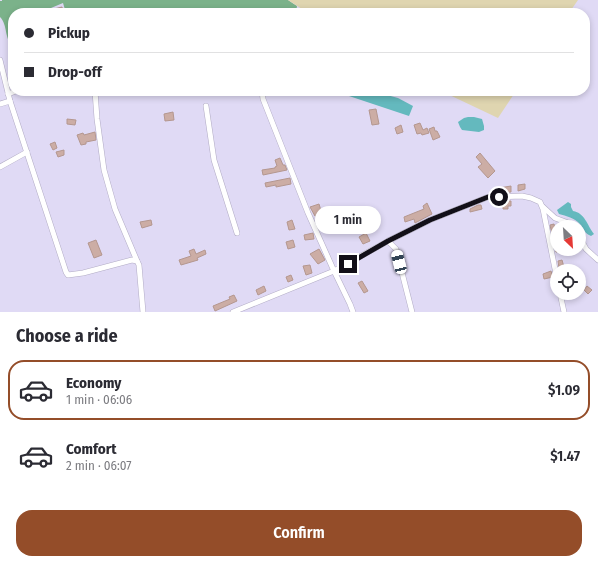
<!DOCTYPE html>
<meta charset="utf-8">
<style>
body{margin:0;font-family:"Fira Sans Condensed",sans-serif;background:#f2f2f3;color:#2b2b33;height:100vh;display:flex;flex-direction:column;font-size:15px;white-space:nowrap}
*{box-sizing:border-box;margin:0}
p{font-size:13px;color:#7c7c81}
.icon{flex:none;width:22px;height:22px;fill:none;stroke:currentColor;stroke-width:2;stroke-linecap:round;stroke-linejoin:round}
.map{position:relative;height:312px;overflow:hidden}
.side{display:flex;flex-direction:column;background:#fff;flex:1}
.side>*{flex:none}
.top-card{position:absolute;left:8px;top:8px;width:582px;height:88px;border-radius:16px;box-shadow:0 2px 6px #0003;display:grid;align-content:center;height:88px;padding:0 16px;background:#fff}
.needle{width:26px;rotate:155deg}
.fabs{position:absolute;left:550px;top:220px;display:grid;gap:8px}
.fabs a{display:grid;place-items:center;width:36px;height:36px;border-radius:50%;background:#fff;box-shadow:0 2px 6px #0003;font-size:20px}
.end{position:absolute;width:18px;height:18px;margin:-9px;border:5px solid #120f18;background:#fff;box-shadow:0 0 0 2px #fff}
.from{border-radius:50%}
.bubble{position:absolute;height:28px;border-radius:14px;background:#fff;box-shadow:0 2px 6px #0003;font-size:13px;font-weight:600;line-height:28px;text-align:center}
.car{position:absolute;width:12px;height:24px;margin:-12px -6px;border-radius:5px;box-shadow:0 0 3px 1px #0007;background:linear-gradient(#fff 24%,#345 0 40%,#fff 0 76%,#345 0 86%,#fff 0)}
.top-card b{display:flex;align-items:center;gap:14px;height:38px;font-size:15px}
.top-card b+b{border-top:1px solid #e1e1e2}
.top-card i{width:10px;height:10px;background:#2b2b33}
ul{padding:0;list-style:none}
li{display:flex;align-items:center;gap:12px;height:60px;margin:0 8px 6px;padding:0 8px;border:2px solid transparent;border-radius:16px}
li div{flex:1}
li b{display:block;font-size:15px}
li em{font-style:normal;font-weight:600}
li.selected{border-color:#944d29}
li>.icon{width:36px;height:36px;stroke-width:1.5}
h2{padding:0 16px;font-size:18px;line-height:48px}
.cta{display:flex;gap:8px;margin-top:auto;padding:8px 16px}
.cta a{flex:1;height:46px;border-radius:16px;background:#944d29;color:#fff;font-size:16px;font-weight:600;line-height:46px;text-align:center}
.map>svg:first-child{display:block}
.forest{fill:#7bb28a}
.sand{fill:#dfd5b0}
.water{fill:#64b9be}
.building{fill:#ccada5;stroke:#b4978f}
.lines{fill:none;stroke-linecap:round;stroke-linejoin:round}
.street-casing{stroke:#b2acc5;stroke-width:6}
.street{stroke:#fff;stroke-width:5}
.route{stroke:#120f18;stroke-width:5}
</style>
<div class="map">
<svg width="598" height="312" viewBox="0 0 598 312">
<rect width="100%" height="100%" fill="#e0daf5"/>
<path class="forest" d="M2 0H288L297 6 296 13H66L63 3 39 13H13V46C4 39 8 25 0 17V1H2Z"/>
<g class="sand">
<path d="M288 0H578L569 13H308Z"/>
<path d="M441 91H516L498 118Z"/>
</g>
<g class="water">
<path d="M342 91H372L398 98 413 106 409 116 340 93Z"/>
<path d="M468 117H474L482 119 484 126V130L479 132 462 130 460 127 458 122 464 118Z"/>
<path d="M568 202 571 204V207L573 211C585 213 587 225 594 234L591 236C585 234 584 229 580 224 575 218 566 216 559 214L557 210Z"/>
</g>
<g class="building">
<path d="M62 7 63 13H55L54 9Z"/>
<path d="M376 109 379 124 372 125 369 110Z"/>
<path d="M173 112 174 120 165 121 164 114Z"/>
<path d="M67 119 76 120 75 125 67 124Z"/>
<path d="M420 123 423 130 427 128 429 133 422 135 421 133 417 134 414 125Z"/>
<path d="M401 125 403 132 397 134 395 128Z"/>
<path d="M434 127 435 131H437L440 137 433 140 429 129Z"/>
<path d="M95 132 96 140 86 142V144L81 145 77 135 83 133 84 135Z"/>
<path d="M55 142 57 148 53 150 50 144Z"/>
<path d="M64 150V155L58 157 56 152Z"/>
<path d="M480 153 495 171 488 178 478 167 482 164 476 157Z"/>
<path d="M280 158 283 165H285L287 170 263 175 262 170 275 168V167L277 166 275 160Z"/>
<path d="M290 178 291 184 276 187V185L266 187 265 183Z"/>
<path d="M525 184V189L518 191V185Z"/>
<path d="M511 186V192L494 193 493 189Z"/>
<path d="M503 201H511V206H508V209H503Z"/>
<path d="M427 203 432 214 415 223 414 219 405 222 404 217 424 209 423 206Z"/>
<path d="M319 204 322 214 315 216 310 207Z"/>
<path d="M478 205H481L482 209 470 212V209Z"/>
<path d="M151 220 152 225 142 228 140 222Z"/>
<path d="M292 220 295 229 289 230 287 222Z"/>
<path d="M554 224 557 237V252H556L550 225Z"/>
<path d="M313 233 314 239 305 240 304 235Z"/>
<path d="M366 233 370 241 363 244 359 237Z"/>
<path d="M96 240 102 255 94 258 88 243Z"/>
<path d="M293 240 295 247 288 249 286 242Z"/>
<path d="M194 249 196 254 205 250 206 254 197 258 198 260 181 265 179 260 191 256 189 251Z"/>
<path d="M319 249 325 260 318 264 310 254Z"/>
<path d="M562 260 564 267 559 268 558 261Z"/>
<path d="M310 265 312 273 306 275 303 266Z"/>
<path d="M551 271 553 277 544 279 543 274Z"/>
<path d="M291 275 293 280 288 282 286 277Z"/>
<path d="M362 281 368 291 364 293 358 283Z"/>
<path d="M264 286 266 291 258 295 256 290Z"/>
<path d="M587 286 592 290 588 294 584 290Z"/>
<path d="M234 295 237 301 215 311 213 306 230 299 229 297Z"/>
</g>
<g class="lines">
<g class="street-casing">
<g id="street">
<path d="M0 60 10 101 66 272 68 275 83 273 132 260 137 261 139 265 143 312"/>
<path d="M95 91 97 119 104 170 115 209 137 261"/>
<path d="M262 91 263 99 308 213 334 271 350 304 353 312"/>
<path d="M8 94 16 91"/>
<path d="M0 104 10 101"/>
<path d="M206 106 214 160 237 233"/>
<path d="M0 167 27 152"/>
<path d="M543 207 555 218 571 224 573 227"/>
<path d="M579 236 586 249 598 260"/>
<path d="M388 241 396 249 412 312"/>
<path d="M560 293 564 312"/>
<path d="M233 312 334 271 388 241 430 220 488 197 522 196 531 198 540 202 543 209 557 279"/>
</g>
</g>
<use href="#street" class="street"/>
</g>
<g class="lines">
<path class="route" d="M348 264 388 241 430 220 488 197H499"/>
</g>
</svg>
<div class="fabs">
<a><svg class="needle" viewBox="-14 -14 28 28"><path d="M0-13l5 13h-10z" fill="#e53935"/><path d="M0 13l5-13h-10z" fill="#7c7c81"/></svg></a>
<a><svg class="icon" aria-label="locate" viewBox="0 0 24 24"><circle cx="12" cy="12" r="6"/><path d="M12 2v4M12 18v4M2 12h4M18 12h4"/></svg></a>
</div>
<i class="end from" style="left:499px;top:197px"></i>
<i class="end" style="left:348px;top:264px"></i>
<div class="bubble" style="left:315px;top:206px;width:66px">1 min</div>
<i class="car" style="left:399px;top:262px;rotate:346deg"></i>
<div class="top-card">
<b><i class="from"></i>Pickup</b>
<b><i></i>Drop-off</b>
</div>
</div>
<section class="side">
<h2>Choose a ride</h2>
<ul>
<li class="selected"><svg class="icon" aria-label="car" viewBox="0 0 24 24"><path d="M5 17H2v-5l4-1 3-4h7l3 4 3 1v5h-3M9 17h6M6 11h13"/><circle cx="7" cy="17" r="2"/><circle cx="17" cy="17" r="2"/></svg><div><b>Economy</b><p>1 min · 06:06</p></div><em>$1.09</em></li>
<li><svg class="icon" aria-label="car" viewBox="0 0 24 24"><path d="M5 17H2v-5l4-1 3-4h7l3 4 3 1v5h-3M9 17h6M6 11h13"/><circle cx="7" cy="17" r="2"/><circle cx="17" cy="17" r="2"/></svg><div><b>Comfort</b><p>2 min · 06:07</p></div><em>$1.47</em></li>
</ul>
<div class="cta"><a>Confirm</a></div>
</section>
